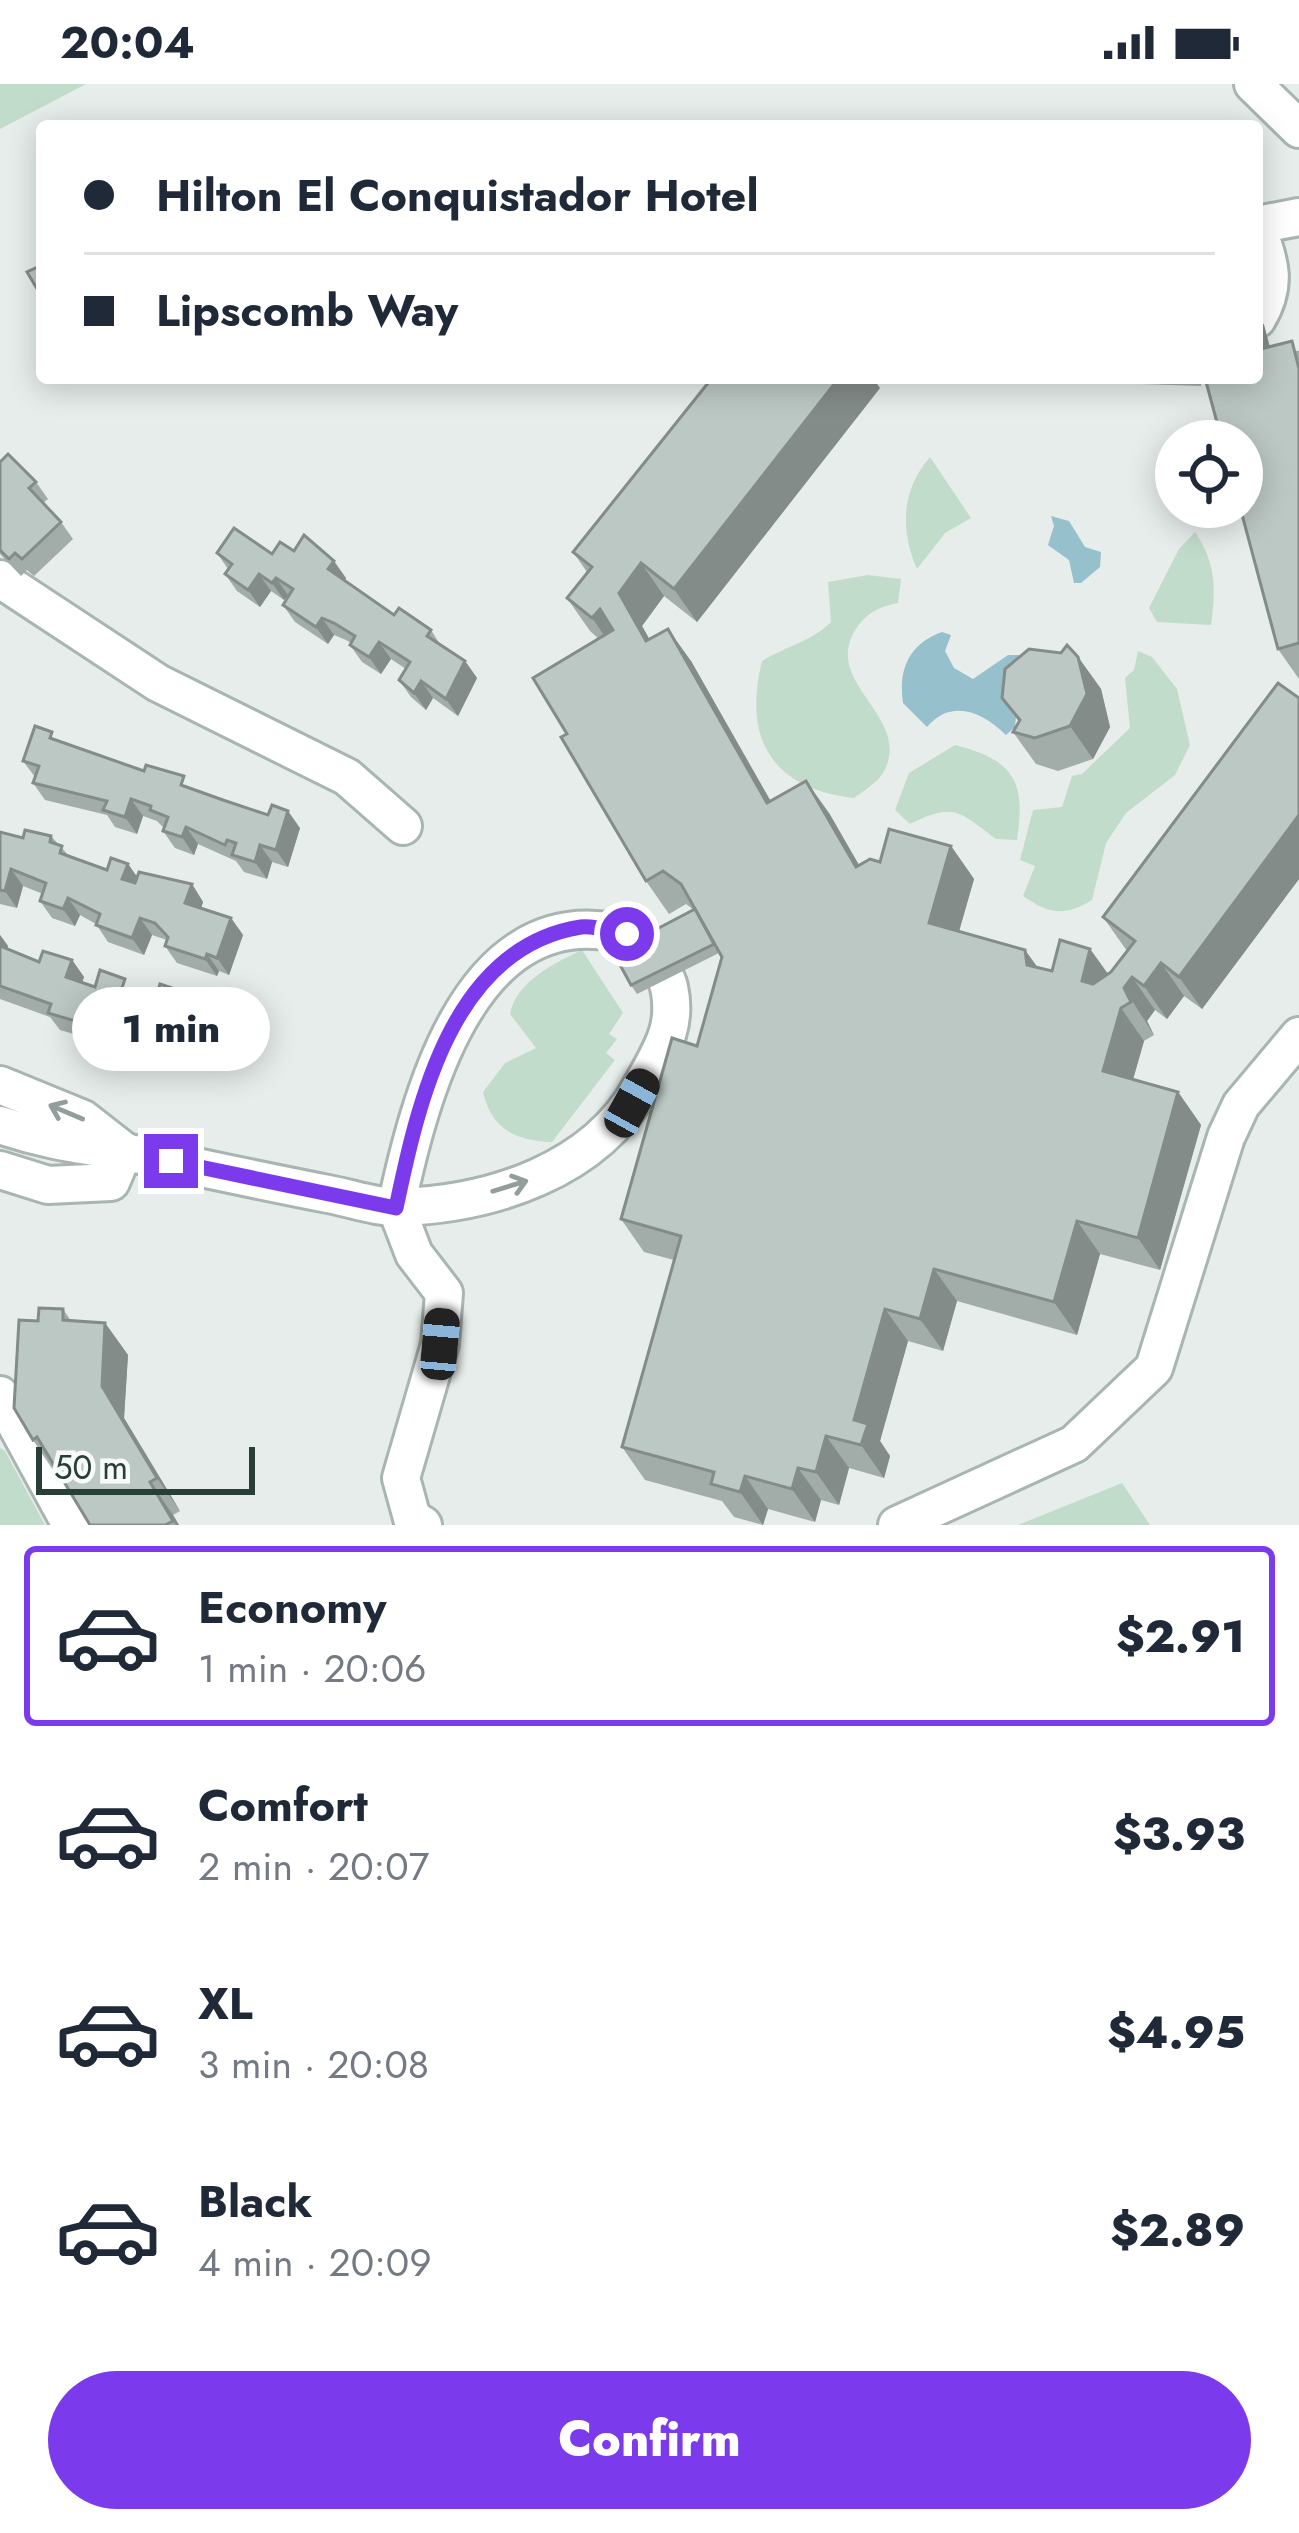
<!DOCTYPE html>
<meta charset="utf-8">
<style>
body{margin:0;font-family:Jost,sans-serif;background:#f6f6f7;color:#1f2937;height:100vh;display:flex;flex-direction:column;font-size:45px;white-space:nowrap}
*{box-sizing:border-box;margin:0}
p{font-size:39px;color:#747a83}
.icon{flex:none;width:66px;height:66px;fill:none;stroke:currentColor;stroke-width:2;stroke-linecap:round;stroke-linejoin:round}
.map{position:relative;height:1441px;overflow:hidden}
.panel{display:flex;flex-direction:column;background:#fff;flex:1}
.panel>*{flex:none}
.top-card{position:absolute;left:36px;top:36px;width:1227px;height:264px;border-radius:12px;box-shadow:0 6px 30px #0003;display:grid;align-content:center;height:264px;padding:0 48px;background:#fff}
.tools{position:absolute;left:1155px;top:336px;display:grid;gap:24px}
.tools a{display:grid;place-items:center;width:108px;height:108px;border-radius:50%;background:#fff;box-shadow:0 6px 30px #0003;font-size:60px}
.scale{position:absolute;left:36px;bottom:30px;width:219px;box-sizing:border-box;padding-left:12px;border:6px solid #273e39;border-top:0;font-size:33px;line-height:42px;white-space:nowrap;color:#273e39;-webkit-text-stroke:9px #f7faf9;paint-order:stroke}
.end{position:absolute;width:54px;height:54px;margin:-27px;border:15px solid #7c3aed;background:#fff;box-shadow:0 0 0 6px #fff}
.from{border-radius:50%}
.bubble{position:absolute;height:84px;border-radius:42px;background:#fff;box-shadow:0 6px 30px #0003;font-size:39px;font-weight:800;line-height:84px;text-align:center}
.car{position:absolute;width:36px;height:72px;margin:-36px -18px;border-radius:15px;box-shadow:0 0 9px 3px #0007;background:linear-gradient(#222 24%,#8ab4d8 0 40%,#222 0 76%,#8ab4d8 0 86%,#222 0)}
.top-card b{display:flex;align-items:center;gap:42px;height:114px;font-size:45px}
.top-card b+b{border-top:3px solid #e0e1e3}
.top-card i{width:30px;height:30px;background:#1f2937}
ul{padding:21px 0 0;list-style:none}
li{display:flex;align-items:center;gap:36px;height:180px;margin:0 24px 18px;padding:0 24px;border:6px solid transparent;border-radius:12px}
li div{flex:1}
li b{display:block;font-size:45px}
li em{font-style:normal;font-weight:800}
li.active{border-color:#7c3aed}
li>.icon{width:108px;height:108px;stroke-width:1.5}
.action{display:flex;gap:24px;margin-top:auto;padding:24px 48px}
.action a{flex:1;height:138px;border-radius:72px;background:#7c3aed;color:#fff;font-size:48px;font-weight:800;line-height:138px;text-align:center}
.status{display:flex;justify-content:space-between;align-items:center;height:84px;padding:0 60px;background:#fff;direction:ltr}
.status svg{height:33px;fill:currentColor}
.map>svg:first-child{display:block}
.green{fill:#c2dccb}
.water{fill:#96c0cb}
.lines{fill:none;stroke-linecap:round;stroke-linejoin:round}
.minor-casing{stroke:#a9b5b2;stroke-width:42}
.minor{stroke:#fff;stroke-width:36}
.wall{fill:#a2aca9}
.shaded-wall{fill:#848c89}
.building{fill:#bcc8c4;stroke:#848c89;stroke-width:3}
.oneway{stroke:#939e9c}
.route{stroke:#7c3aed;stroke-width:15}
</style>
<div class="status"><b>20:04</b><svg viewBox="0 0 49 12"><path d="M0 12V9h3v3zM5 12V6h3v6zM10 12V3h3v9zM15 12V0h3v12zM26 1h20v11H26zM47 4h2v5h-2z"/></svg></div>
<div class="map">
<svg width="1299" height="1441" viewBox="0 0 1299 1441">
<rect width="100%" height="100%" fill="#e6edeb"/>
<g class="green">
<path d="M0 0H86L0 45Z"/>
<path d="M930 373 971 434 945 449 917 485C900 445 901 407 930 373Z"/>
<path d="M1195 448C1216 479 1216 505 1211 541L1157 538 1149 524 1179 465Z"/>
<path d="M868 491 901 495 898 519C877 523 863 531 853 550 826 602 914 635 883 689 878 698 863 707 854 714 774 705 742 657 762 577 785 563 812 557 831 538L828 498Z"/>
<path d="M1138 567 1152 573 1177 605 1190 661 1175 691 1126 729 1106 759 1092 816C1064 833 1049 830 1023 812L1035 782 1020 776 1033 726 1062 723 1072 692 1082 690 1130 644 1125 594 1134 586Z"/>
<path d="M955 661C1014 676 1026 697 1017 756L996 755C960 729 956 717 910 740L895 726 909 689Z"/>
<path d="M582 866 623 929 609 950 617 955 606 969 615 976 552 1058C515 1056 492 1046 483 1008L505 979 536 964 510 930C516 898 554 879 582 866Z"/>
<path d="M0 1364 5 1367 45 1441H0Z"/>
<path d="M1122 1399 1150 1441H1018Z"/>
</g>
<g class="water">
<path d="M1051 432 1069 437 1085 463 1101 468 1100 483 1081 499H1074L1069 476 1048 461 1054 442Z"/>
<path d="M942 548 951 551 945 567 954 584 973 595 1008 571H1022L1015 643 1006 651C983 628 951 614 927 643L903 619C898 585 909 560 942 548Z"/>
</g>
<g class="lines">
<g class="minor-casing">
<g id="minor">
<path d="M1253 0 1299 45"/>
<path d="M1257 141 1299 133"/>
<path d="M1257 144C1271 179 1277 202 1257 235"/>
<path d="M0 495 158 599 347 693 403 742"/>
<path d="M0 1001 83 1035 124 1067"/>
<path d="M0 1041C58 1061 101 1062 159 1075 215 1087 272 1099 328 1110 351 1114 377 1124 400 1123 491 1120 595 1087 641 1003 660 968 678 944 669 903 664 883 633 851 613 848 467 822 419 1017 396 1123"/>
<path d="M0 1086 48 1101 111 1098 124 1067"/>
<path d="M396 1123 414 1170 444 1209 440 1260 401 1394 412 1434 423 1441"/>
<path d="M0 1311 71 1441"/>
<path d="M897 1441 1074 1360 1154 1284 1226 1053 1241 1021 1299 952"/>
</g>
</g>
<use href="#minor" class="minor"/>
</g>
<g class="wall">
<path d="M1257 231 1264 241 1270 263 1299 267V595L1278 565 1257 294Z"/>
<path d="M966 294H1201V302Z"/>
<path d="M880 304 697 538 664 512 642 542 649 555 691 577 770 717 829 729 859 781 951 762 974 795 959 847 1025 866 1037 883 1052 887 1090 865 1108 890 1127 867 1103 833 1299 614V795L1202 925 1184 912 1167 935 1155 926 1147 937 1154 951 1144 957 1133 995 1178 1008 1201 1041 1160 1186 1100 1170 1077 1251 957 1217 943 1267 908 1257 880 1357 890 1372 884 1394 849 1384 839 1421 821 1416 815 1438 768 1425 763 1441 734 1433 722 1417 645 1396 622 1363 674 1176 644 1168 621 1135 697 962 722 873 719 869 637 910 631 901 694 826 686 820 669 830 646 797 567 650 599 555 590 547 567 514 587 488 573 468Z"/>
<path d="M0 378 36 398 48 415 43 419 61 438 73 455 34 492 27 486 21 492 0 470Z"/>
<path d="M294 467 346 494 345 497 394 531 431 546 441 562 465 577 477 594 458 632 433 614 426 626 411 613 399 596 406 585 391 575 381 590 362 578 350 561 351 559 346 556 334 551 328 560 295 538 283 521 288 511 284 516 271 507 260 523 237 507 225 490 228 485 217 469 272 470Z"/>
<path d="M1078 573 1101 605 1110 643 1093 675 1058 687 1036 680 1013 648 1019 638 1002 614Z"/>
<path d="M58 656 300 744 288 783 272 778 267 795 244 788 236 777 198 760 194 771 175 764 163 747 164 744 157 737 143 732 137 750 115 743 107 731 45 716 33 699 35 693 23 677Z"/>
<path d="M0 748 23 754 51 752 70 773 107 786 128 780 137 793 192 800 203 818 201 824 231 834 243 851 229 891 219 887 217 892 177 879 165 862 167 856 152 851 144 871 108 858 96 840 80 831 75 842 52 834 40 817 43 810 23 802 17 824 0 820Z"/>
<path d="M0 851 8 862 7 865 39 878 72 876 84 893 82 899 95 903 134 907 156 914 183 916 196 920 208 938 206 942 219 959 209 987 96 949 94 956 60 946 50 933 0 915Z"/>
<path d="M63 1225 71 1237 105 1239 128 1271 124 1334 180 1427 173 1431 179 1441H90L58 1387 55 1389 33 1356 38 1237Z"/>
</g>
<g class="shaded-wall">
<path d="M1257 231 1264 241 1279 299 1257 268Z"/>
<path d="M839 294H873L880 304 697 538 674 505Z"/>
<path d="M334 477 346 494 340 503 328 485Z"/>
<path d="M641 479 664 512 642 542 669 590 646 557 619 509Z"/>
<path d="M259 490 271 507 260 523 248 506Z"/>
<path d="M276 494 288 511 284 516 272 499Z"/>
<path d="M600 525 623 557 615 567 592 534Z"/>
<path d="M322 534 334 551 328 560 316 543Z"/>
<path d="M668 545 691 577 790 751 767 719Z"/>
<path d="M379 558 391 575 381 590 369 573Z"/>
<path d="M1078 573 1101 605 1110 643 1093 675 1070 642Z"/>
<path d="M465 577 477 594 458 632 446 615Z"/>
<path d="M421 597 433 614 426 626 414 609Z"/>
<path d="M806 697 829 729 879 816 856 783Z"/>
<path d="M131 715 143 732 137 750 125 733Z"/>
<path d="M288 727 300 744 288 783 276 766Z"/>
<path d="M1299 731V795L1202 925 1179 893Z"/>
<path d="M186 743 198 760 194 771 182 753Z"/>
<path d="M260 761 272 778 267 795 255 778Z"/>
<path d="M951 762 974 795 952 872 929 839Z"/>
<path d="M128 780 140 797 134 812 122 795Z"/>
<path d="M11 785 23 802 17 824 5 807Z"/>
<path d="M192 800 203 818 197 836 185 819Z"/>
<path d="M68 814 80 831 75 842 63 825Z"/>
<path d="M140 834 152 851 144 871 132 854Z"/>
<path d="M231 834 243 851 229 891 217 874Z"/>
<path d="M0 851 8 862 3 876 0 872Z"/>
<path d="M1090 865 1113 897 1105 930 1082 897Z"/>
<path d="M1025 866 1048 898 1027 881Z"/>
<path d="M207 870 219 887 217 892 205 875Z"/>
<path d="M72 876 84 893 78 910 66 893Z"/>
<path d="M1161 879 1184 912 1167 935 1144 902Z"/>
<path d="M1132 893 1155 926 1147 937 1154 951 1124 904Z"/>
<path d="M196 920 208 938 202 954 190 937Z"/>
<path d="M1121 924 1144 957 1126 1020 1103 987Z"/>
<path d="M84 932 96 949 94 956 82 939Z"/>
<path d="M207 942 219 959 209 987 197 970Z"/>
<path d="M1178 1008 1201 1041 1160 1186 1138 1154Z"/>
<path d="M1077 1137 1100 1170 1077 1251 1054 1218Z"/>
<path d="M934 1185 957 1217 943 1267 920 1235Z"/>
<path d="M885 1225 908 1257 880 1357 890 1372 884 1394 861 1361 854 1336Z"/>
<path d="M105 1239 128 1271 124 1334 180 1427 157 1394 102 1302Z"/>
<path d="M826 1352 849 1384 839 1421 816 1388Z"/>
<path d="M798 1384 821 1416 815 1438 792 1405Z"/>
<path d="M745 1392 768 1425 763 1441 740 1408Z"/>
<path d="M150 1398 173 1431 179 1441H176L173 1437Z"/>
</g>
<g class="building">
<path d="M42 181V213L27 188Z"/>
<path d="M1292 257 1299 285V559L1278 565 1240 423H1242V357H1222L1205 294H1257V266Z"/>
<path d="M712 294H839L674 505 641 479 619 509 646 557 668 545 767 719 806 697 856 783 870 775 880 778 889 745 951 762 929 839 1025 866 1027 881 1052 887 1060 856 1090 865 1082 897 1093 900 1111 888 1135 857 1103 833 1278 599 1299 614V731L1179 893 1161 879 1144 902 1132 893 1124 904 1131 918 1121 924 1103 987 1178 1008 1138 1154 1077 1137 1054 1218 934 1185 920 1235 885 1225 854 1336 868 1340 861 1361 826 1352 816 1388 798 1384 792 1405 745 1392 740 1408 711 1400 714 1388 622 1363 681 1152 621 1135 672 954 697 962 722 873 681 800 663 787 646 797 561 653 567 650 533 594 613 546 600 525 592 534 567 514 592 483 573 468Z"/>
<path d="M8 370 36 398 29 404 61 438 22 475 15 469 9 475 0 466V378Z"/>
<path d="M234 444 272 470 280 458 294 467 304 451 334 477 328 485 394 531 399 524 431 546 427 552 465 577 446 615 421 597 414 609 399 596 410 578 379 558 369 573 350 561 355 552 334 539 322 534 316 543 283 521 293 505 276 494 272 499 259 490 248 506 225 490 232 480 217 469Z"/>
<path d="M1067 561 1078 573 1087 610 1070 642 1035 654 1013 648 1020 636 1002 614 1005 585 1029 565 1061 569Z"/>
<path d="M35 642 52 648 50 654 144 687 146 681 184 692 181 701 223 716 268 731 272 721 288 727 276 766 260 761 255 778 232 771 236 759 227 756 225 761 186 743 182 753 163 747 168 733 150 726 151 722 131 715 125 733 103 726 107 717 33 699 39 682 23 677Z"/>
<path d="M25 746 51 752 50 758 62 762 60 769 107 786 111 774 128 780 122 795 135 799 139 788 192 800 185 819 231 834 217 874 207 870 205 875 165 862 168 853 155 839 140 834 132 854 96 841 100 830 68 814 63 825 40 817 46 799 11 785 5 807 0 806V748L23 754Z"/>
<path d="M695 825 714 860 631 901 613 868Z"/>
<path d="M0 862 39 878 43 867 72 876 66 893 95 903 100 886 125 895 122 904 156 914 160 900 175 905 173 913 196 920 190 937 207 942 197 970 84 932 82 939 48 929 51 920 0 902Z"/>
<path d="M39 1224 63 1225V1236L105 1239 102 1302 157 1394 150 1398 173 1437 165 1441H90L37 1353 33 1356 14 1324 19 1236 38 1237Z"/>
</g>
<defs><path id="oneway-shaft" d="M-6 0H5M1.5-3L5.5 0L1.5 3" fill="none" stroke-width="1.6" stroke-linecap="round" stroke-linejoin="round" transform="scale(3)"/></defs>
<g class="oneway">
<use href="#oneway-shaft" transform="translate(66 1028) rotate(-157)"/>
<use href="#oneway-shaft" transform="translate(510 1102) rotate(-17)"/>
</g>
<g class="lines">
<path class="route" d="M171 1077 396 1124C418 1019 452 863 581 843 594 841 613 848 627 850"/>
</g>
</svg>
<div class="tools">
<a><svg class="icon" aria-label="locate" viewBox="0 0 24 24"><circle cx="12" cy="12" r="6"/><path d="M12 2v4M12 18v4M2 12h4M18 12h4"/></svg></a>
</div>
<div class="scale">50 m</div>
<i class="end from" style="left:627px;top:850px"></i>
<i class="end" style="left:171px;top:1077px"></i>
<div class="bubble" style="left:72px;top:903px;width:198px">1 min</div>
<i class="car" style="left:632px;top:1019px;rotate:29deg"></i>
<i class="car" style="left:440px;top:1260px;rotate:5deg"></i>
<div class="top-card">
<b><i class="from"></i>Hilton El Conquistador Hotel</b>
<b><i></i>Lipscomb Way</b>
</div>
</div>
<section class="panel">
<ul>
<li class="active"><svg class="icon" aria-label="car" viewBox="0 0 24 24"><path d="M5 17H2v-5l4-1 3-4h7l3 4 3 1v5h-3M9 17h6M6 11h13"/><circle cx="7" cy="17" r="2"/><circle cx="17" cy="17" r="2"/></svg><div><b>Economy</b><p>1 min · 20:06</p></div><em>$2.91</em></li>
<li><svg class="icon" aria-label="car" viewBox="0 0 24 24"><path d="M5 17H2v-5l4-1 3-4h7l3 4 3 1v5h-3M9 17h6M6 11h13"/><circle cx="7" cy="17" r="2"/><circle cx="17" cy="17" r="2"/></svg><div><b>Comfort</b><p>2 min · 20:07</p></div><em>$3.93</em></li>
<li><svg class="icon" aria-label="car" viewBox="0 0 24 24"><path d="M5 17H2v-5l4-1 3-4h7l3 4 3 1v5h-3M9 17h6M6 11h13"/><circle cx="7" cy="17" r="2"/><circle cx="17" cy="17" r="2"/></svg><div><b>XL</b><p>3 min · 20:08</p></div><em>$4.95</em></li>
<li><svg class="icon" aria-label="car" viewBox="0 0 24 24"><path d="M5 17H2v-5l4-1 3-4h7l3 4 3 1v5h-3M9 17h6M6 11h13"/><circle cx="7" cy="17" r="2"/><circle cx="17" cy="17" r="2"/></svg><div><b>Black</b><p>4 min · 20:09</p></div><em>$2.89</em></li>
</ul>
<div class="action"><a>Confirm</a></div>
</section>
